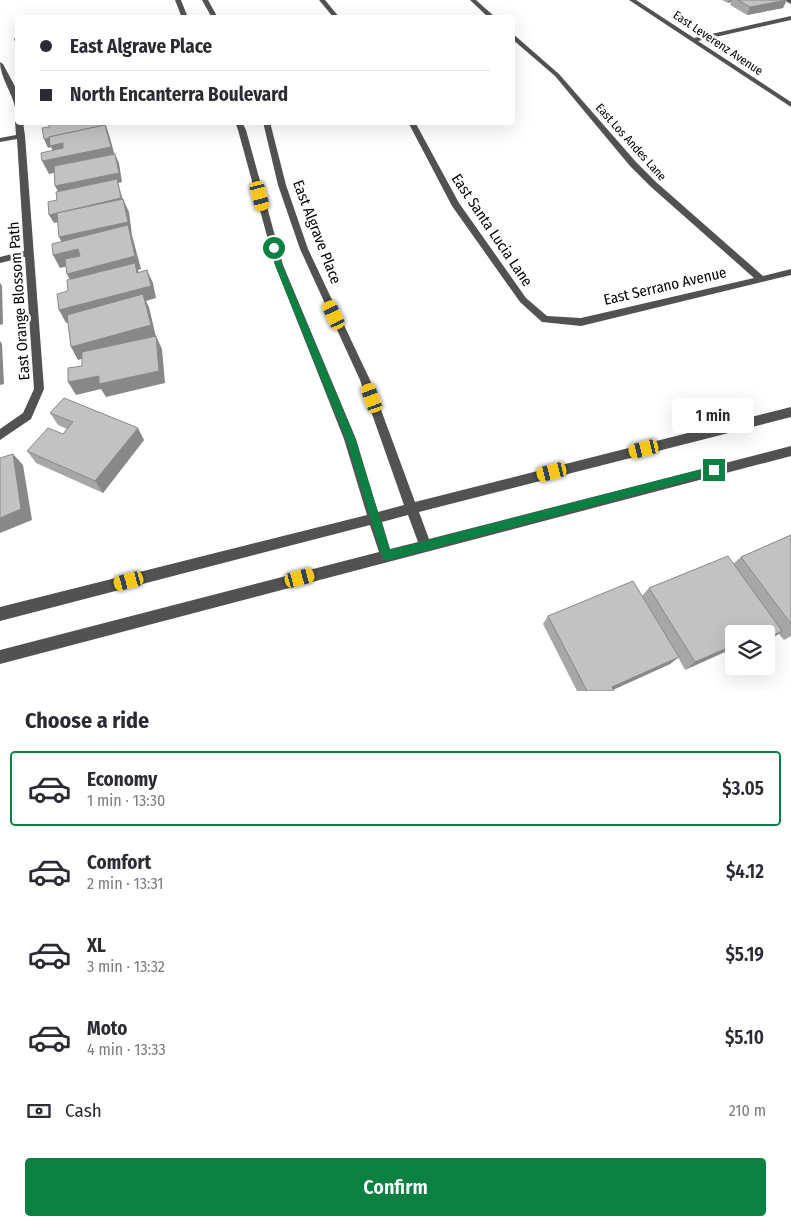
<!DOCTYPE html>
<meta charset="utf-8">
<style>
body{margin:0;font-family:"Fira Sans Condensed",sans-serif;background:#f2f2f3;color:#2b2b33;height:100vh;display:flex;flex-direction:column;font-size:19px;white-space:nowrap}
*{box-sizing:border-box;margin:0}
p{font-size:16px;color:#7c7c81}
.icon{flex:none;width:28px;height:28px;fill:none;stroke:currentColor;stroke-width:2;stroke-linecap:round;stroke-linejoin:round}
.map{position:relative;height:691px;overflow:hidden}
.panel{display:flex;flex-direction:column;background:#fff;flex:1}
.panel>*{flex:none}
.top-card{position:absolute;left:15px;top:15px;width:500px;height:110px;border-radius:5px;box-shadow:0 5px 20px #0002;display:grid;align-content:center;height:110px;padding:0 25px;background:#fff}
.buttons{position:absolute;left:725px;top:625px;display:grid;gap:10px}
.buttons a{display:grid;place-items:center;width:50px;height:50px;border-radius:5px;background:#fff;box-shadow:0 5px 20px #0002;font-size:25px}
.end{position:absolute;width:22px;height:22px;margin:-11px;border:6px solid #0b8043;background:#fff;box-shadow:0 0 0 2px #fff}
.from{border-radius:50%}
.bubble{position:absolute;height:35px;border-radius:5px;background:#fff;box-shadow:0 5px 20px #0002;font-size:16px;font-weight:600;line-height:35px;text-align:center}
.car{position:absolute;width:15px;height:30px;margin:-15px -8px;border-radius:6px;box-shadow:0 0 4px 1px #0007;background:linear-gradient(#f5c518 24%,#345 0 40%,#f5c518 0 76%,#345 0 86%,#f5c518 0)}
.top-card b{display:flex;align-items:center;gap:18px;height:48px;font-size:19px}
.top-card b+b{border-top:1px solid #e1e1e2}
.top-card i{width:12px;height:12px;background:#2b2b33}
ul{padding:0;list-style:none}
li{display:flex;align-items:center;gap:15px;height:75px;margin:0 10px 8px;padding:0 15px;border:2px solid transparent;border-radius:5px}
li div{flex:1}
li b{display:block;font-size:19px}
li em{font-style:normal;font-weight:600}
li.selected{border-color:#0b8043}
li>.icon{width:45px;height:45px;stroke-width:1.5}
h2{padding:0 25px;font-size:22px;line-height:60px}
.pay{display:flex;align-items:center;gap:12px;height:55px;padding:0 25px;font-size:19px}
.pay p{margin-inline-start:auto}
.action{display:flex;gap:10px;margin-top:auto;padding:10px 25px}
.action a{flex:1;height:58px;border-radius:5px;background:#0b8043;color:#fff;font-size:20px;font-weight:600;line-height:58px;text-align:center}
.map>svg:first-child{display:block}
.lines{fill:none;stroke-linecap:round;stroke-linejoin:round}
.street{fill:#525252;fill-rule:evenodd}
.wall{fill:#a7a7a7}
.shaded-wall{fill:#888}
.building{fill:#c2c2c2;stroke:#888}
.route{fill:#0b8043}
.labels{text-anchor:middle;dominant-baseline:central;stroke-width:5;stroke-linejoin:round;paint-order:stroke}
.far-street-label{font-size:12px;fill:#000;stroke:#fff}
.street-label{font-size:15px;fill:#000;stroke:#fff}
</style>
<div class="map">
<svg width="791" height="691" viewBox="0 0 791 691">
<rect width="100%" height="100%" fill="#fff"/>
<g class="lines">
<g class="street">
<path d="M175 0H181L188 18H182Z"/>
<path d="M202 0H208L218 18H212Z"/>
<path d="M319 0H325L340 18H334Z"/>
<path d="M470 0H476L496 18H489Z"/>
<path d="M629 0H636L694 38 791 16V20L698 41 791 102V107Z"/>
<path d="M784 0H791V4Z"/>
<path d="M512 33 559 74 636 162 656 182 763 276 791 269V275L581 326 542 322 520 302 452 206 408 122H415L459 203 526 298 547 316 581 318 754 278 650 186 630 166 555 76 512 39Z"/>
<path d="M0 62 3 64 18 92V109L15 107C12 92 0 77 0 62Z"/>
<path d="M18 120V122H23L25 136 44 389 31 419 0 440V429L23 413 34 389 25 257 0 263V257L24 251 17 139 0 142V138L16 135 15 122Z"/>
<path d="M235 122H242L246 130 283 265 356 439 378 512 404 505 360 380 300 249 278 185 263 122H270L286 185 308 249 370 380 415 502 791 407V417L419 512 429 539 791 446V456L0 664V650L379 552 370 525 0 621V607L367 515 344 439 275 265 238 130ZM408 515 418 542 390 549 382 522Z"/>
</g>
</g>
<g class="wall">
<path d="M722 0H786L783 8 747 15 730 5 731 2 728 3Z"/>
<path d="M50 413 144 440 103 493 36 463 27 451 63 434 67 429 58 425Z"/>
<path d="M791 535V636L784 640 779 634 766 642V634H734L685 670 678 657 670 664 613 690 614 691H577L543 624 548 616 642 596 649 588 733 564 741 557Z"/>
</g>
<g class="shaded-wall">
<path d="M729 0H732L731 2 728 3Z"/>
<path d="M787 0 783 8 747 15 750 7Z"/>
<path d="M105 122 110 138 116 160 49 174 42 161 56 158 51 147 48 148 44 139Z"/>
<path d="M115 154 119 163 122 182 118 183 125 207 54 223 49 215 60 195 55 186Z"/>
<path d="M123 199 129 212 132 235 141 269 138 270 140 276 74 287 67 274 131 236 66 250 59 237Z"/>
<path d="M78 249 85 262 60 268 53 255Z"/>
<path d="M147 270 153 283 156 298 146 301 149 307 156 337 78 360 71 347 145 302 66 323 59 310Z"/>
<path d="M0 283 2 286 3 324 0 325Z"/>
<path d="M156 336 162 349 165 383 106 397 101 389 76 395 68 382Z"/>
<path d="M0 341 2 344 4 384 0 385Z"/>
<path d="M138 428 144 440 103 493 95 481Z"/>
<path d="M13 454 23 465 32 520 0 533V518Z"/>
<path d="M782 631 770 640 766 642V639Z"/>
<path d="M734 645V648L685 670 695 662Z"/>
<path d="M679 657 670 664 610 691 612 687Z"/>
</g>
<g class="building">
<path d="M738 0H787L750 7Z"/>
<path d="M18 38V45L14 39Z"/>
<path d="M49 122H104L105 125 49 137V138L44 139 42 128 49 127Z"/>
<path d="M105 125 111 147 42 161 41 153 63 148V143L50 146 49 137Z"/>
<path d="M115 154 119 173 55 186 54 166Z"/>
<path d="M117 179 121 198 49 215 48 202 57 200 56 192Z"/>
<path d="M123 199 128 222 59 237 57 213Z"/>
<path d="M128 225 135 256 67 274 65 259 80 256 78 249 53 255 52 244Z"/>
<path d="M135 263 137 273 147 270 151 286 59 310 57 294 68 291 67 280Z"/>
<path d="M143 294 151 325 71 347 67 315Z"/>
<path d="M156 336 159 371 99 384V376L68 382V368L82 366V352Z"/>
<path d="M64 398 138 428 95 481 27 451 48 428 63 434 73 422 50 413Z"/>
<path d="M13 454 21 509 0 518V458Z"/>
<path d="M791 535V624L741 557Z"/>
<path d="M728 556 782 631 766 639V634H734V645L695 662 649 588Z"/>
<path d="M633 581 679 657 612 687 614 691H587L548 616Z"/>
</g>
<path class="route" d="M274 245 277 248 282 265 355 439 390 550 714 466 717 467V473L386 561 383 559 346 439 275 265 270 248Z"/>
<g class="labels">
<g class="far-street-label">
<text transform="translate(718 43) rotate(34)">East Leverenz Avenue</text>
<text transform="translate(631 142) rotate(48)">East Los Andes Lane</text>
</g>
<g class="street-label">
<text transform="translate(492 230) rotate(56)">East Santa Lucia Lane</text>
<text transform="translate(317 232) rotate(69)">East Algrave Place</text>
<text transform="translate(665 286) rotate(-13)">East Serrano Avenue</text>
<text transform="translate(19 301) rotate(-94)">East Orange Blossom Path</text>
</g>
</g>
</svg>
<div class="buttons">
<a><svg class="icon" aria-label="layers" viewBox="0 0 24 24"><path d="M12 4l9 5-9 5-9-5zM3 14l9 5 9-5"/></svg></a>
</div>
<i class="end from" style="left:274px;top:248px"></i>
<i class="end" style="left:714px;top:470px"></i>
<div class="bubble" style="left:672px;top:398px;width:82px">1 min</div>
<i class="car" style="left:260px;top:196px;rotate:165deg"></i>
<i class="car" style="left:334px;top:315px;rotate:335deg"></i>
<i class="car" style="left:372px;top:398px;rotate:340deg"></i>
<i class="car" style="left:644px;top:449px;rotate:256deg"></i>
<i class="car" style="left:552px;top:472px;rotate:256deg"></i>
<i class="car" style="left:300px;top:578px;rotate:75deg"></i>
<i class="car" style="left:129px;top:581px;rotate:255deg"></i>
<div class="top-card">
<b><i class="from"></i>East Algrave Place</b>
<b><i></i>North Encanterra Boulevard</b>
</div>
</div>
<section class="panel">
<h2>Choose a ride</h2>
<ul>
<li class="selected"><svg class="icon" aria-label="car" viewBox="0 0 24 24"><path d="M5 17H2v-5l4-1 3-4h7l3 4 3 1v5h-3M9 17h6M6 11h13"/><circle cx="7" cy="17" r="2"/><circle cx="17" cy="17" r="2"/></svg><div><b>Economy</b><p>1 min · 13:30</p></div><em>$3.05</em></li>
<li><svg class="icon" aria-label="car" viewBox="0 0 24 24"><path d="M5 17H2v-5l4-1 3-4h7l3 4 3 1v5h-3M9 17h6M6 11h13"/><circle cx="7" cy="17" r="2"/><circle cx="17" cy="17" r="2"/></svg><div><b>Comfort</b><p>2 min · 13:31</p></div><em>$4.12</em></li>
<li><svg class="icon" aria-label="car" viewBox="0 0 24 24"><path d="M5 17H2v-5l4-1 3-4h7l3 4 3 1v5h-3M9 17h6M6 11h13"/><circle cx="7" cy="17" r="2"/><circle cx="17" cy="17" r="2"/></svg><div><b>XL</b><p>3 min · 13:32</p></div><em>$5.19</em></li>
<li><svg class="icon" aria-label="car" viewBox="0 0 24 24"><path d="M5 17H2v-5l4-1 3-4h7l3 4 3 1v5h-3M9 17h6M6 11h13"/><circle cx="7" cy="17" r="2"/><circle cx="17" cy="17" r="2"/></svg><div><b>Moto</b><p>4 min · 13:33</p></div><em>$5.10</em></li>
</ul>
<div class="pay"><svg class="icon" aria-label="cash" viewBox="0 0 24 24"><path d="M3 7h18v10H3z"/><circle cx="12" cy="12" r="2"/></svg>Cash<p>210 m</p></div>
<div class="action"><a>Confirm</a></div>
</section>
